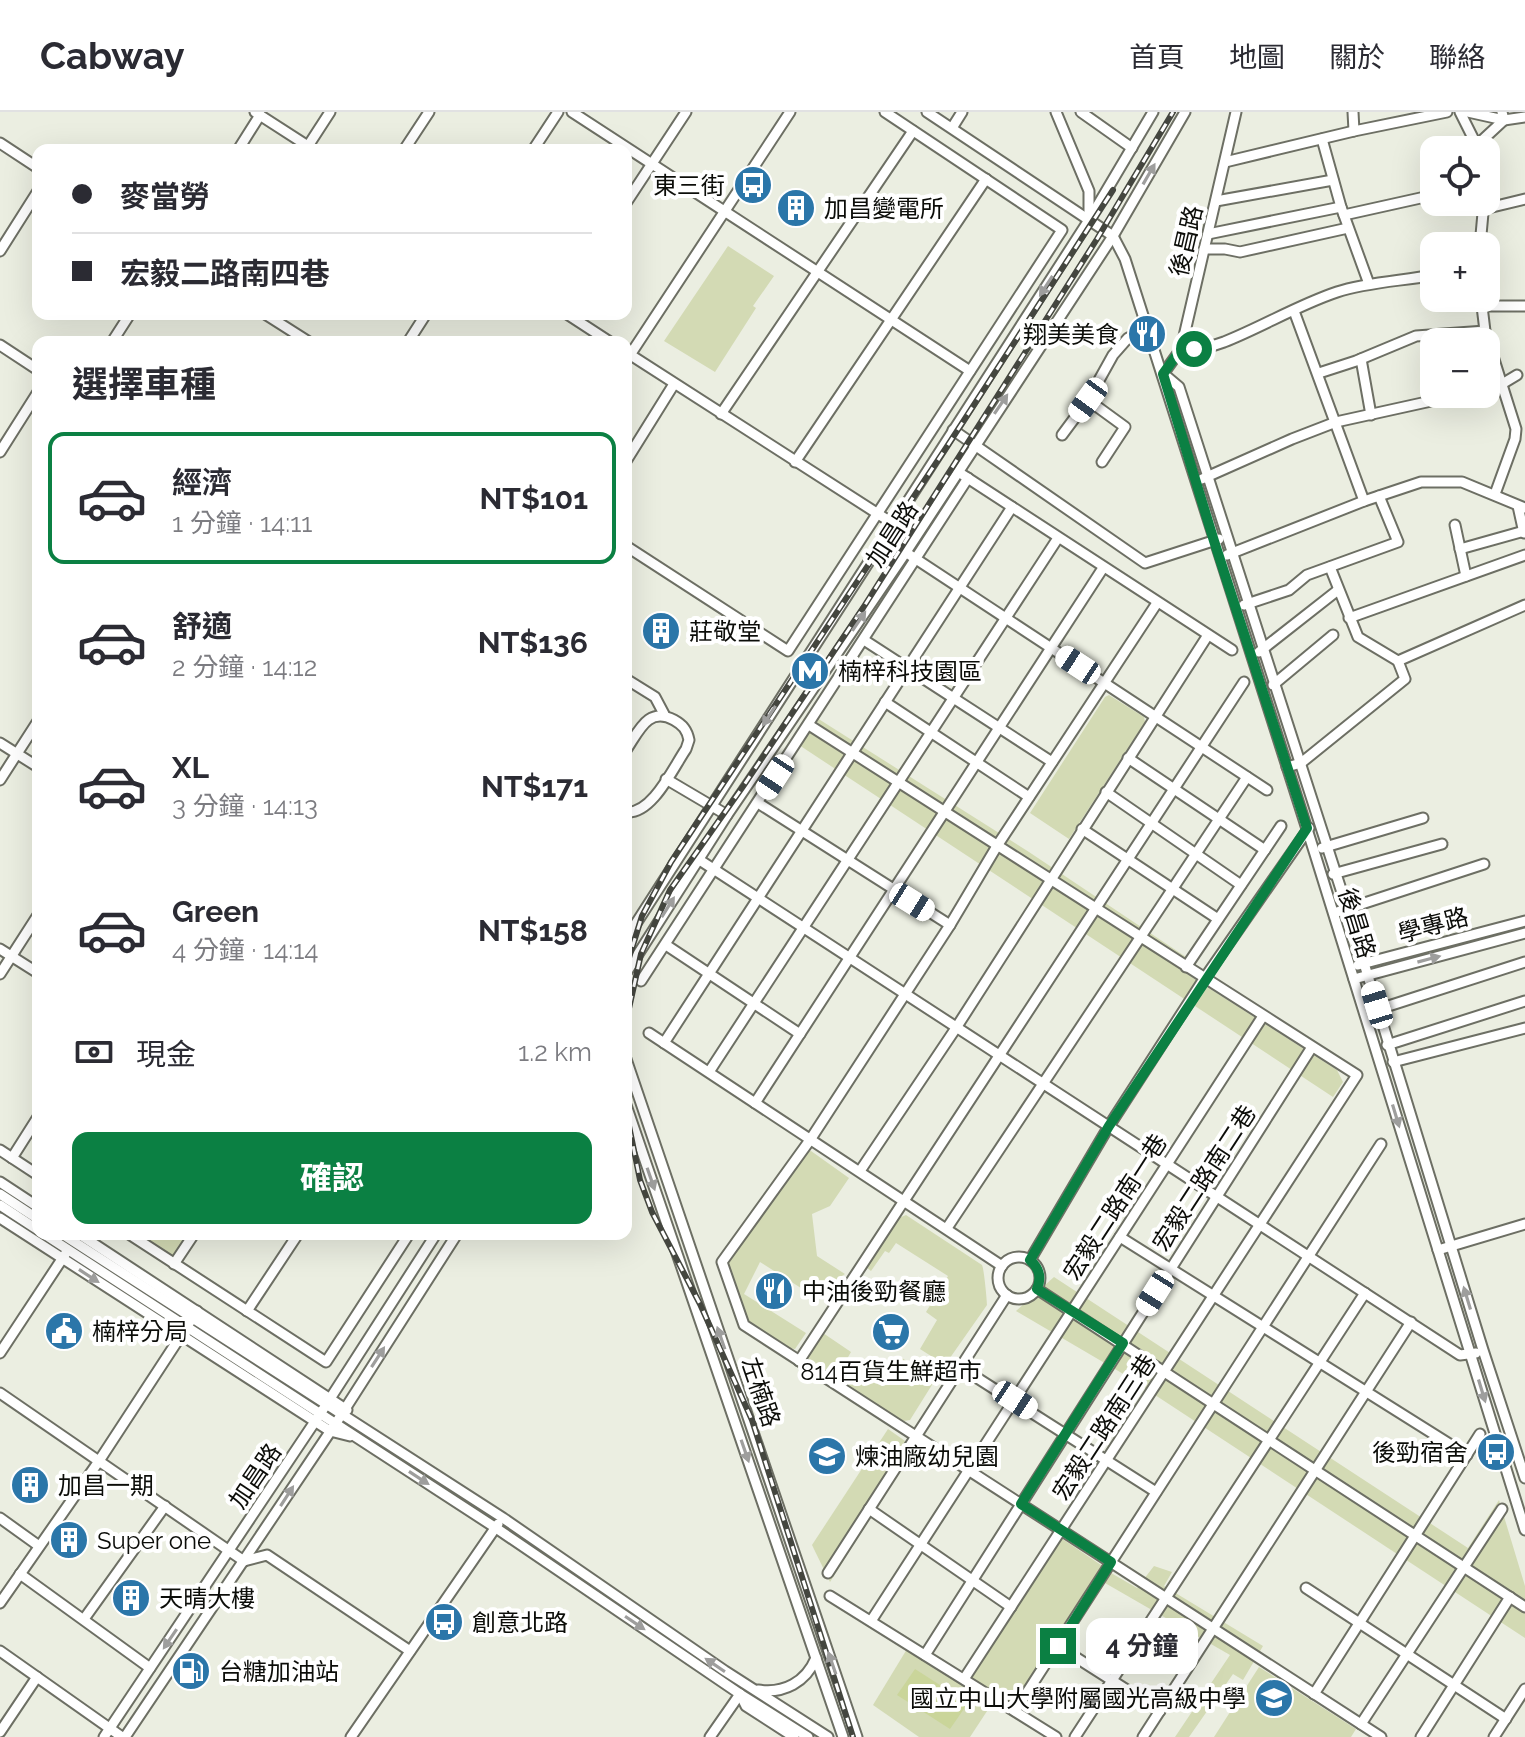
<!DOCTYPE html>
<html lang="zh-TW">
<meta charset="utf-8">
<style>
body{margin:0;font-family:Raleway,"Noto Sans TC",sans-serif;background:#f2f2f3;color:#2b2b33;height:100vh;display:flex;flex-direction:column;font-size:30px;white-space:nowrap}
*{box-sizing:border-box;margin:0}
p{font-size:26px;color:#7c7c81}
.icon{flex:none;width:44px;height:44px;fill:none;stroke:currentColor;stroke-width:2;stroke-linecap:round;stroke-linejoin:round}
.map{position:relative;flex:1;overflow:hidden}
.panel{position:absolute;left:32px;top:224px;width:600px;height:904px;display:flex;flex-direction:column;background:#fff;border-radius:16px;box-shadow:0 8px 32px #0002}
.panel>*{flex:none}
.hud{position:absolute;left:32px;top:32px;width:600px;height:176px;border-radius:16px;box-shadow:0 8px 32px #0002;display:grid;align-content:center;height:176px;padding:0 40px;background:#fff}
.buttons{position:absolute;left:1420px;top:24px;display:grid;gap:16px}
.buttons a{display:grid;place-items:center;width:80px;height:80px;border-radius:16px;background:#fff;box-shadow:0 8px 32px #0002;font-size:40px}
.end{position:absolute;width:36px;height:36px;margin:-18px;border:10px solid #0b8043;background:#fff;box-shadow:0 0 0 4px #fff}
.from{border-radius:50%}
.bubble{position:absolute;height:56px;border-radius:16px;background:#fff;box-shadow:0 8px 32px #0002;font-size:26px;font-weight:700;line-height:56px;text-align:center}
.car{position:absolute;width:24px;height:48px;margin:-24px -12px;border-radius:10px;box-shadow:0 0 6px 2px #0007;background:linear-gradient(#fff 24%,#345 0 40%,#fff 0 76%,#345 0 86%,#fff 0)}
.hud b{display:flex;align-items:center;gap:28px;height:76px;font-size:30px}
.hud b+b{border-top:2px solid #e1e1e2}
.hud i{width:20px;height:20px;background:#2b2b33}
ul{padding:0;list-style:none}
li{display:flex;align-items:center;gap:24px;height:132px;margin:0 16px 12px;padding:0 24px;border:4px solid transparent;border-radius:16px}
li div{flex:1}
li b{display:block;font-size:30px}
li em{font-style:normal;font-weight:700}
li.active{border-color:#0b8043}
li>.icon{width:72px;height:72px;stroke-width:1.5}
h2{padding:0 40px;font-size:36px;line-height:96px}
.pay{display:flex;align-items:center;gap:20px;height:88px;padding:0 40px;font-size:30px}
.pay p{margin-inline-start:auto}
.primary-button{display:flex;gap:16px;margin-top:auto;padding:16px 40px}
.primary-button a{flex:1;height:92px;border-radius:16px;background:#0b8043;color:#fff;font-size:32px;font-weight:700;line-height:92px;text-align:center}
header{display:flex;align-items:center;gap:48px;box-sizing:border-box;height:112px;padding:0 40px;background:#fff;border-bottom:2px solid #e1e1e2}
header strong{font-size:38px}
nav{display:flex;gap:44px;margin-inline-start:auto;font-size:28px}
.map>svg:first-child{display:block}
.green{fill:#d3dab4}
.water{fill:#cad59a}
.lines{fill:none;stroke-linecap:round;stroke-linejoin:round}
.minor-casing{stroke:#6d6f64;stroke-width:13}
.minor{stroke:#fff;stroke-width:9}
.rail-casing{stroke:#44463f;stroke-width:6}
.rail{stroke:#fff;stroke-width:3;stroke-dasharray:9;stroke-linecap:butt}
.oneway{fill:#9e9e9d}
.route{stroke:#0b8043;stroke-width:10}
.labels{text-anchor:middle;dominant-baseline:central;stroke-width:8;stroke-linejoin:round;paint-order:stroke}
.poi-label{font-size:24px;fill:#0c0d09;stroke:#fff;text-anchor:start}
.street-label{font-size:24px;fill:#0c0d09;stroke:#fff}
</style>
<header>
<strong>Cabway</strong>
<nav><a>首頁</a><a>地圖</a><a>關於</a><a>聯絡</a></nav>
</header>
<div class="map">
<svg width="1525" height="1625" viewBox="0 0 1525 1625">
<rect width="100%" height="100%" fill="#ebeee1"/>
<g class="green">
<path d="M728 134 774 164 753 194 756 196 715 260 664 229Z"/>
<path d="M1109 583 1144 605 1145 610 1069 727 1030 701 1105 585Z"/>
<path d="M817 606 1029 740 1186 845 1179 857 1337 958 1343 970 1333 985 799 633Z"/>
<path d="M811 1039 849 1066 830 1094 812 1102 817 1144 845 1162 812 1183 760 1150 744 1182 806 1221 795 1237 788 1236 748 1210 727 1151 804 1040Z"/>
<path d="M906 1103 982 1153C984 1157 987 1188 987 1193L945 1253 920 1237 937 1208 926 1200 948 1164 896 1131 889 1141 885 1139 871 1159 866 1155 899 1106Z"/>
<path d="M129 1122H194L174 1152Z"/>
<path d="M1054 1165 1468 1436 1499 1388 1525 1474V1526L1120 1260 1016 1199Z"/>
<path d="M823 1221 851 1240 840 1259 859 1271 864 1265 885 1272 902 1246 935 1268 910 1308 904 1309 809 1252 808 1245Z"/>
<path d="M888 1317 915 1336 830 1470 812 1433Z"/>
<path d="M1061 1426 1104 1455 1014 1594 970 1566Z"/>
<path d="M1154 1454 1172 1460 1164 1474 1263 1534 1243 1568 1233 1562 1189 1625H1175L1230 1543 1105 1471 1111 1461 1137 1476Z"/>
<path d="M907 1537 993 1590 970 1625H919L873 1593Z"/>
<path d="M1259 1555 1356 1617 1351 1625H1214Z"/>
</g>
<path class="water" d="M915 1557 968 1591 950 1617 897 1583Z"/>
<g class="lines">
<g class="minor-casing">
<g id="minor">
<path d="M255 0 314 38"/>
<path d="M572 0 970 259"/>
<path d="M927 0 1113 124 1125 147 1314 739 1525 1418"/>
<path d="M1056 0 1089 79V105"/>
<path d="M1081 0 1132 36"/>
<path d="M1353 0 1354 19"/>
<path d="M1460 0 1478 36"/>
<path d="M1468 0 1504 8 1525 5"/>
<path d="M952 16 962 0"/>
<path d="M1322 27 1341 95 1369 172"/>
<path d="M0 31 38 56"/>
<path d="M1477 33 1504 8 1502 0"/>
<path d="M308 34 330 0"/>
<path d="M238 38 260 3"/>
<path d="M404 38 429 0"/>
<path d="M533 38 558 0"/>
<path d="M1225 50 1354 19 1447 0"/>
<path d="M1216 89 1333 68"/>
<path d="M626 91 686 0"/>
<path d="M1484 97 1525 87"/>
<path d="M1344 103 1434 83"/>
<path d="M1208 122 1341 95"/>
<path d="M1480 134 1484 90"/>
<path d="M1204 137H1225L1240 140 1348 116"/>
<path d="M0 139 38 79"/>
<path d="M1481 186 1485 219 1516 317 1515 327 1495 382"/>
<path d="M1482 194H1525"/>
<path d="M1294 199 1364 389"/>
<path d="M265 202 309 230"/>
<path d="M567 202 610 230"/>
<path d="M112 230 130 202"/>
<path d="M408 230 426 202"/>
<path d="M0 233 38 258"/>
<path d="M1181 237 1209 235 1224 230C1262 215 1298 193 1337 180 1367 170 1402 169 1434 163"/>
<path d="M626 240 914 425"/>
<path d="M630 243 790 0"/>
<path d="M1361 247 1371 303"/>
<path d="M1319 261 1356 249 1416 224 1485 219"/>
<path d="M1163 262 1181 237 1236 0"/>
<path d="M1166 264 1179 275 1347 796 1483 1238 1525 1366"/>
<path d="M1486 276 1502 272 1517 263"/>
<path d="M1088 288 1125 315 1102 350"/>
<path d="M721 302 913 19"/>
<path d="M953 318 1145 451 1219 427"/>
<path d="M1062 323 1088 288 1113 243 1128 226 1149 216"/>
<path d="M0 340 38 280"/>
<path d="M626 349 674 272"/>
<path d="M795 350 986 67"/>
<path d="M963 363 1232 538"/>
<path d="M1202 367 1292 327 1336 310 1463 282"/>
<path d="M1518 394 1524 421"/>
<path d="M1455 413 1466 464"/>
<path d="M884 426 1267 678"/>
<path d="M626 434 788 539 1062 118 885 0"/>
<path d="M1460 437 1524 419"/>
<path d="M1227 443 1364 389 1421 370H1462L1525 396"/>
<path d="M1330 455 1358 525 1398 549 1525 493"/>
<path d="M1157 491 997 734 950 813 810 1028 722 1150 744 1213 1381 1625"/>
<path d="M1244 493 1289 478 1307 463 1398 430 1379 384"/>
<path d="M1349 506 1525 443"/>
<path d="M864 528 1052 650"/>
<path d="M1259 540 1338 478"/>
<path d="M626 567 655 585 664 602"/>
<path d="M1273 573 1333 523"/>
<path d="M885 590 1029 685"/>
<path d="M809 613 1357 963 964 1567"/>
<path d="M0 631 38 655"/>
<path d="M626 638C639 619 648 594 674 608 683 613 687 618 689 628L686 637C673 656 652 703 626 700"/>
<path d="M1128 646 1265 738"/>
<path d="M1287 655 1301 651 1405 567 1398 549"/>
<path d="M666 667 727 703"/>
<path d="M0 668 38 609"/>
<path d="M1106 680 1241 773"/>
<path d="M758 691 950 813"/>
<path d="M1082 717 1218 807"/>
<path d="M1322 736 1423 706"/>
<path d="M698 747 1460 1243 1476 1241"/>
<path d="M1333 762 1442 732"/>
<path d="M1334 801 1484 752"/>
<path d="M626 827 1089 108 1153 0"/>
<path d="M666 833 800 922"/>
<path d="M0 837 38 861"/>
<path d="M1358 853 1525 809"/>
<path d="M1186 855 1281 714"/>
<path d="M626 861 727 703 906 440 1113 124 1185 0"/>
<path d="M0 862 38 803"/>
<path d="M1354 867 1525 821"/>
<path d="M641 869 968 366"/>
<path d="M1376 898 1525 850"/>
<path d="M649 921 1002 1154"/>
<path d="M664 931 1012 395"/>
<path d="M1387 933 1525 889"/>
<path d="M626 947 857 1625"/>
<path d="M1393 950 1525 916"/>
<path d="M709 960 1058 426"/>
<path d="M755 991 1103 456"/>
<path d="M626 993 843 1625"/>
<path d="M0 1038 38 1063"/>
<path d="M12 1046 38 1005"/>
<path d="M860 1059 956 916 1208 523"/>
<path d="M0 1070 38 1095"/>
<path d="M0 1082 38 1107"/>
<path d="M0 1093 38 1118"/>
<path d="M0 1106 330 1319 350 1324"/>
<path d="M947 1116 1247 665"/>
<path d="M44 1122 496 1416 740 1582 808 1625"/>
<path d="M62 1122 503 1406 725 1559 828 1625"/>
<path d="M79 1122 347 1298"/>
<path d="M129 1122 326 1250 409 1122"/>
<path d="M1120 1125 1467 1343"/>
<path d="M1438 1138 1525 1112"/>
<circle cx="1019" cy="1166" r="21"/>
<path d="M1030 1148 1109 1014 1204 867 1309 716"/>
<path d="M174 1152 194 1122"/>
<path d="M1037 1177 1525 1495"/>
<path d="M247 1199 298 1122"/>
<path d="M0 1241 66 1141"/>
<path d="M799 1249 1244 570"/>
<path d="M960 1255 1156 1380"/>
<path d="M0 1281 244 1449"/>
<path d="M869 1397 1011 1495"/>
<path d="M0 1406 39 1434"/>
<path d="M244 1449 267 1443 410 1539"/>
<path d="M828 1461 1007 1183"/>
<path d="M20 1462 150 1556"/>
<path d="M1306 1476 1506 1607"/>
<path d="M830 1484 1056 1625"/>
<path d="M0 1491 99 1349 197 1199"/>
<path d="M84 1507 165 1394"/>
<path d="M871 1509 1263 904"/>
<path d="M1058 1534 1160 1599"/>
<path d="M0 1539 122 1625"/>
<path d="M925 1543 1312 935"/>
<path d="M758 1578C784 1582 806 1570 816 1546"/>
<path d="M740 1582 746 1594 794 1625"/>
<path d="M1314 1582 1480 1322"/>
<path d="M1015 1599 1381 1032"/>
<path d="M1361 1612 1502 1397"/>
<path d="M0 1620 37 1565"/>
<path d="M104 1625 326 1293 436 1122"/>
<path d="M125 1625 336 1311 457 1122"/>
<path d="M351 1625 498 1412"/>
<path d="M710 1625 740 1582"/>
<path d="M1075 1625 1365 1181"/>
<path d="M1143 1625 1411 1210"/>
<path d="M1421 1625 1510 1485"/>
<path d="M1494 1625 1525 1577"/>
</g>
</g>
<use href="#minor" class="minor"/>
<g class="rail-casing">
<g id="rail">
<path d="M627 852 642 804 671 750 946 336 1113 78"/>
<path d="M626 910 641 842 670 778 744 673 863 496 1097 127 1173 0"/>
<path d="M626 999 640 1068 652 1100 700 1192 752 1308 853 1625"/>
</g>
</g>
<use href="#rail" class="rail"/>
</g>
<defs><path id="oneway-solid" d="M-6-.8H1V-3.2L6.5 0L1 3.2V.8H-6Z" transform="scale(2)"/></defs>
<g class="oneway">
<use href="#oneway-solid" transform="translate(1149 62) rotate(-60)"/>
<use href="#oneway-solid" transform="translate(1046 174) rotate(123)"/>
<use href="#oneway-solid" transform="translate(1001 292) rotate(-56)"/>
<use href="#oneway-solid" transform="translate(859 509) rotate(-56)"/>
<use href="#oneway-solid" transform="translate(769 604) rotate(123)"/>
<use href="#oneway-solid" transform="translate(668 795) rotate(-58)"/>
<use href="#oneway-solid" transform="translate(1429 847) rotate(-15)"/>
<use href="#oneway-solid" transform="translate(1396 1004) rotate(73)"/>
<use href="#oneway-solid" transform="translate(651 1067) rotate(71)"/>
<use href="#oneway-solid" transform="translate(89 1164) rotate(33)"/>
<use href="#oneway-solid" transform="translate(1467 1186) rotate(-107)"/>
<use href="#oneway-solid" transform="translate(721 1226) rotate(-109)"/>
<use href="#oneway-solid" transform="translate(378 1245) rotate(-57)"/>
<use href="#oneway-solid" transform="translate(1482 1279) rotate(73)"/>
<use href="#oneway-solid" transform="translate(745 1339) rotate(71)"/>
<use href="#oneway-solid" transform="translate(419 1366) rotate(33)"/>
<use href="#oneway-solid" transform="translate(287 1384) rotate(-57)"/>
<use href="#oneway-solid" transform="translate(635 1511) rotate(34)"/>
<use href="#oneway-solid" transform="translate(170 1527) rotate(124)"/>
<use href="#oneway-solid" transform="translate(832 1551) rotate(-109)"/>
<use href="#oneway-solid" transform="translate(715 1553) rotate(-146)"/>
</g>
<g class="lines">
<path class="route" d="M1058 1534 1111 1450 1021 1392 1123 1231 1037 1177C1042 1165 1039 1156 1030 1148L1109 1014 1307 716 1214 429 1163 262 1181 237H1194"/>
</g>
<defs>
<g id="bus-disc" transform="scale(2)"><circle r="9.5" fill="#2b76a9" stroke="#fff"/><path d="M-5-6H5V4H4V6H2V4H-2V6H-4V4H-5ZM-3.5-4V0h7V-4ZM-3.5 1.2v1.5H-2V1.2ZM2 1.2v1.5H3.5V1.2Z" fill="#fff"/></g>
<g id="building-disc" transform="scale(2)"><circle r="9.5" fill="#2b76a9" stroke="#fff"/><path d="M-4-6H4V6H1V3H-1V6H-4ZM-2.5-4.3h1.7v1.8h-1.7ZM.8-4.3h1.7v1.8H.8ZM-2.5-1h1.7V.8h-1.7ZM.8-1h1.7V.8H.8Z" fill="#fff"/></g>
<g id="restaurant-disc" transform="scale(2)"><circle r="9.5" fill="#2b76a9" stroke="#fff"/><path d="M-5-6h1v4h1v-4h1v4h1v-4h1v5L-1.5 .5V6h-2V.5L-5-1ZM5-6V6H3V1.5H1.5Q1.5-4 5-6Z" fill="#fff"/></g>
<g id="metro-disc" transform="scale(2)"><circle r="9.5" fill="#2b76a9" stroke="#fff"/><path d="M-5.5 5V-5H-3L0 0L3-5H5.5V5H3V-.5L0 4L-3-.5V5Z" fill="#fff"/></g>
<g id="civic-disc" transform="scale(2)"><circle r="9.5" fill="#2b76a9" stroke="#fff"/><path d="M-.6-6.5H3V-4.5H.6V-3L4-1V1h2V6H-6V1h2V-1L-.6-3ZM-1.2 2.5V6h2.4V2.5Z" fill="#fff"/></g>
<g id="supermarket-disc" transform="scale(2)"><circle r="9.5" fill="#2b76a9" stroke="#fff"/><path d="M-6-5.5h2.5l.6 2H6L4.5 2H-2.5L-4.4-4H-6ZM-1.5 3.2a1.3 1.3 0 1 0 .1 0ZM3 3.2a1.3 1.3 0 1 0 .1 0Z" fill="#fff"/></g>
<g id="school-disc" transform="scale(2)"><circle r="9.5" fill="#2b76a9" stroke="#fff"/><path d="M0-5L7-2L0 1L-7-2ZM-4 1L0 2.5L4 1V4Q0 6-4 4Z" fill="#fff"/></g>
<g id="fuel-disc" transform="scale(2)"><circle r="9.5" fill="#2b76a9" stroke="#fff"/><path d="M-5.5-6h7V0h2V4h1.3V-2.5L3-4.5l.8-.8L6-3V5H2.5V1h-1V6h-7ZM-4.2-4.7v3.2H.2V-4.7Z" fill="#fff"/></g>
</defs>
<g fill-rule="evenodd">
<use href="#bus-disc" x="753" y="73"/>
<use href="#building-disc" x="796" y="96"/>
<use href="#restaurant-disc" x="1147" y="222"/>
<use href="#building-disc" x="661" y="519"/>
<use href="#metro-disc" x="810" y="559"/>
<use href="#restaurant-disc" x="774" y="1179"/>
<use href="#civic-disc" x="64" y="1219"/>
<use href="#supermarket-disc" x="891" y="1220"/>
<use href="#bus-disc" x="1496" y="1340"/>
<use href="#school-disc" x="827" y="1344"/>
<use href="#building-disc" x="30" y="1373"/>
<use href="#building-disc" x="69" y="1428"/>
<use href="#building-disc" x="131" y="1486"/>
<use href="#bus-disc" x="444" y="1510"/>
<use href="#fuel-disc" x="191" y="1559"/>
<use href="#school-disc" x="1274" y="1586"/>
</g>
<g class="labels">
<g class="poi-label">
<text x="725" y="73" text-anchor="end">東三街</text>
<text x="824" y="96">加昌變電所</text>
<text x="1119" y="222" text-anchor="end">翔美美食</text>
<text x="689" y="519">莊敬堂</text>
<text x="838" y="559">楠梓科技園區</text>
<text x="802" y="1179">中油後勁餐廳</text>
<text x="92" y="1219">楠梓分局</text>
<text x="891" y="1259" text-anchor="middle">814百貨生鮮超市</text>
<text x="1468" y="1340" text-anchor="end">後勁宿舍</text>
<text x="855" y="1344">煉油廠幼兒園</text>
<text x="58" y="1373">加昌一期</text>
<text x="97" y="1428">Super one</text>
<text x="159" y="1486">天晴大樓</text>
<text x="472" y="1510">創意北路</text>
<text x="219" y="1559">台糖加油站</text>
<text x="1246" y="1586" text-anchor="end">國立中山大學附屬國光高級中學</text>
</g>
<g class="street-label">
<text transform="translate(1186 129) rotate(-77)">後昌路</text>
<text transform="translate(892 422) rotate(-57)">加昌路</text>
<text transform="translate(1357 811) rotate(73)">後昌路</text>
<text transform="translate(1433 813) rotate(-15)">學專路</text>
<text transform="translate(1204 1066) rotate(-57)">宏毅二路南二巷</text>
<text transform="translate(1115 1095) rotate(-57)">宏毅二路南一巷</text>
<text transform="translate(761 1280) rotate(71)">左楠路</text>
<text transform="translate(1104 1315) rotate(-57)">宏毅二路南三巷</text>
<text transform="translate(255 1364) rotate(-56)">加昌路</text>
</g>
</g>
</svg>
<div class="buttons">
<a><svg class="icon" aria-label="locate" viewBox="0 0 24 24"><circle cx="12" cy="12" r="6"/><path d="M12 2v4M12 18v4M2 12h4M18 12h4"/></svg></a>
<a>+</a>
<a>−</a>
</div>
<i class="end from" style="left:1194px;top:237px"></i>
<i class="end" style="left:1058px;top:1534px"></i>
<div class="bubble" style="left:1086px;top:1506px;width:112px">4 分鐘</div>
<i class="car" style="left:1088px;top:288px;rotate:216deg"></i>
<i class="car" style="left:1078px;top:553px;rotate:303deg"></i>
<i class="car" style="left:775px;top:665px;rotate:213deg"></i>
<i class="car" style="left:912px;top:790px;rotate:122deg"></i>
<i class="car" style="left:1377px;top:893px;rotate:343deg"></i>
<i class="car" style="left:1155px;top:1181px;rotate:212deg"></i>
<i class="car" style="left:1015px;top:1288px;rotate:123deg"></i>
<div class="hud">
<b><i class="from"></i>麥當勞</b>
<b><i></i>宏毅二路南四巷</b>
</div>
<section class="panel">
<h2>選擇車種</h2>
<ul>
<li class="active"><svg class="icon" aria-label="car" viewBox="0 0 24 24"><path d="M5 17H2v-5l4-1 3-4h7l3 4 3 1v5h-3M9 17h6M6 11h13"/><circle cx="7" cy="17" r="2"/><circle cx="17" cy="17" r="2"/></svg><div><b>經濟</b><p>1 分鐘 · 14:11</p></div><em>NT$101</em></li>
<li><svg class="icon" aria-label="car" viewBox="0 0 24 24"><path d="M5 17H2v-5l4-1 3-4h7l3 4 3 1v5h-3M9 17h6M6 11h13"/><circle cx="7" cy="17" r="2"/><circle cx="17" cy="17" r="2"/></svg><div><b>舒適</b><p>2 分鐘 · 14:12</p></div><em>NT$136</em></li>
<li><svg class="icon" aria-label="car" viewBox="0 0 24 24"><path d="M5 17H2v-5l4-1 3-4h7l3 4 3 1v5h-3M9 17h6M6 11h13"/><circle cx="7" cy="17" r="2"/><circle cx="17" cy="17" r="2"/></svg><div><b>XL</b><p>3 分鐘 · 14:13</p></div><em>NT$171</em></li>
<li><svg class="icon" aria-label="car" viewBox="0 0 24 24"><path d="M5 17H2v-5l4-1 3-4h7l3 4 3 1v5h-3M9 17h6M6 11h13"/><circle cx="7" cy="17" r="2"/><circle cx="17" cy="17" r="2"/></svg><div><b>Green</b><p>4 分鐘 · 14:14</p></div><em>NT$158</em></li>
</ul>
<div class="pay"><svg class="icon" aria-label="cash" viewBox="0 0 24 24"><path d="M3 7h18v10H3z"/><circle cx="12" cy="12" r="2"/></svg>現金<p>1.2 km</p></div>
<div class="primary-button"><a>確認</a></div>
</section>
</div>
